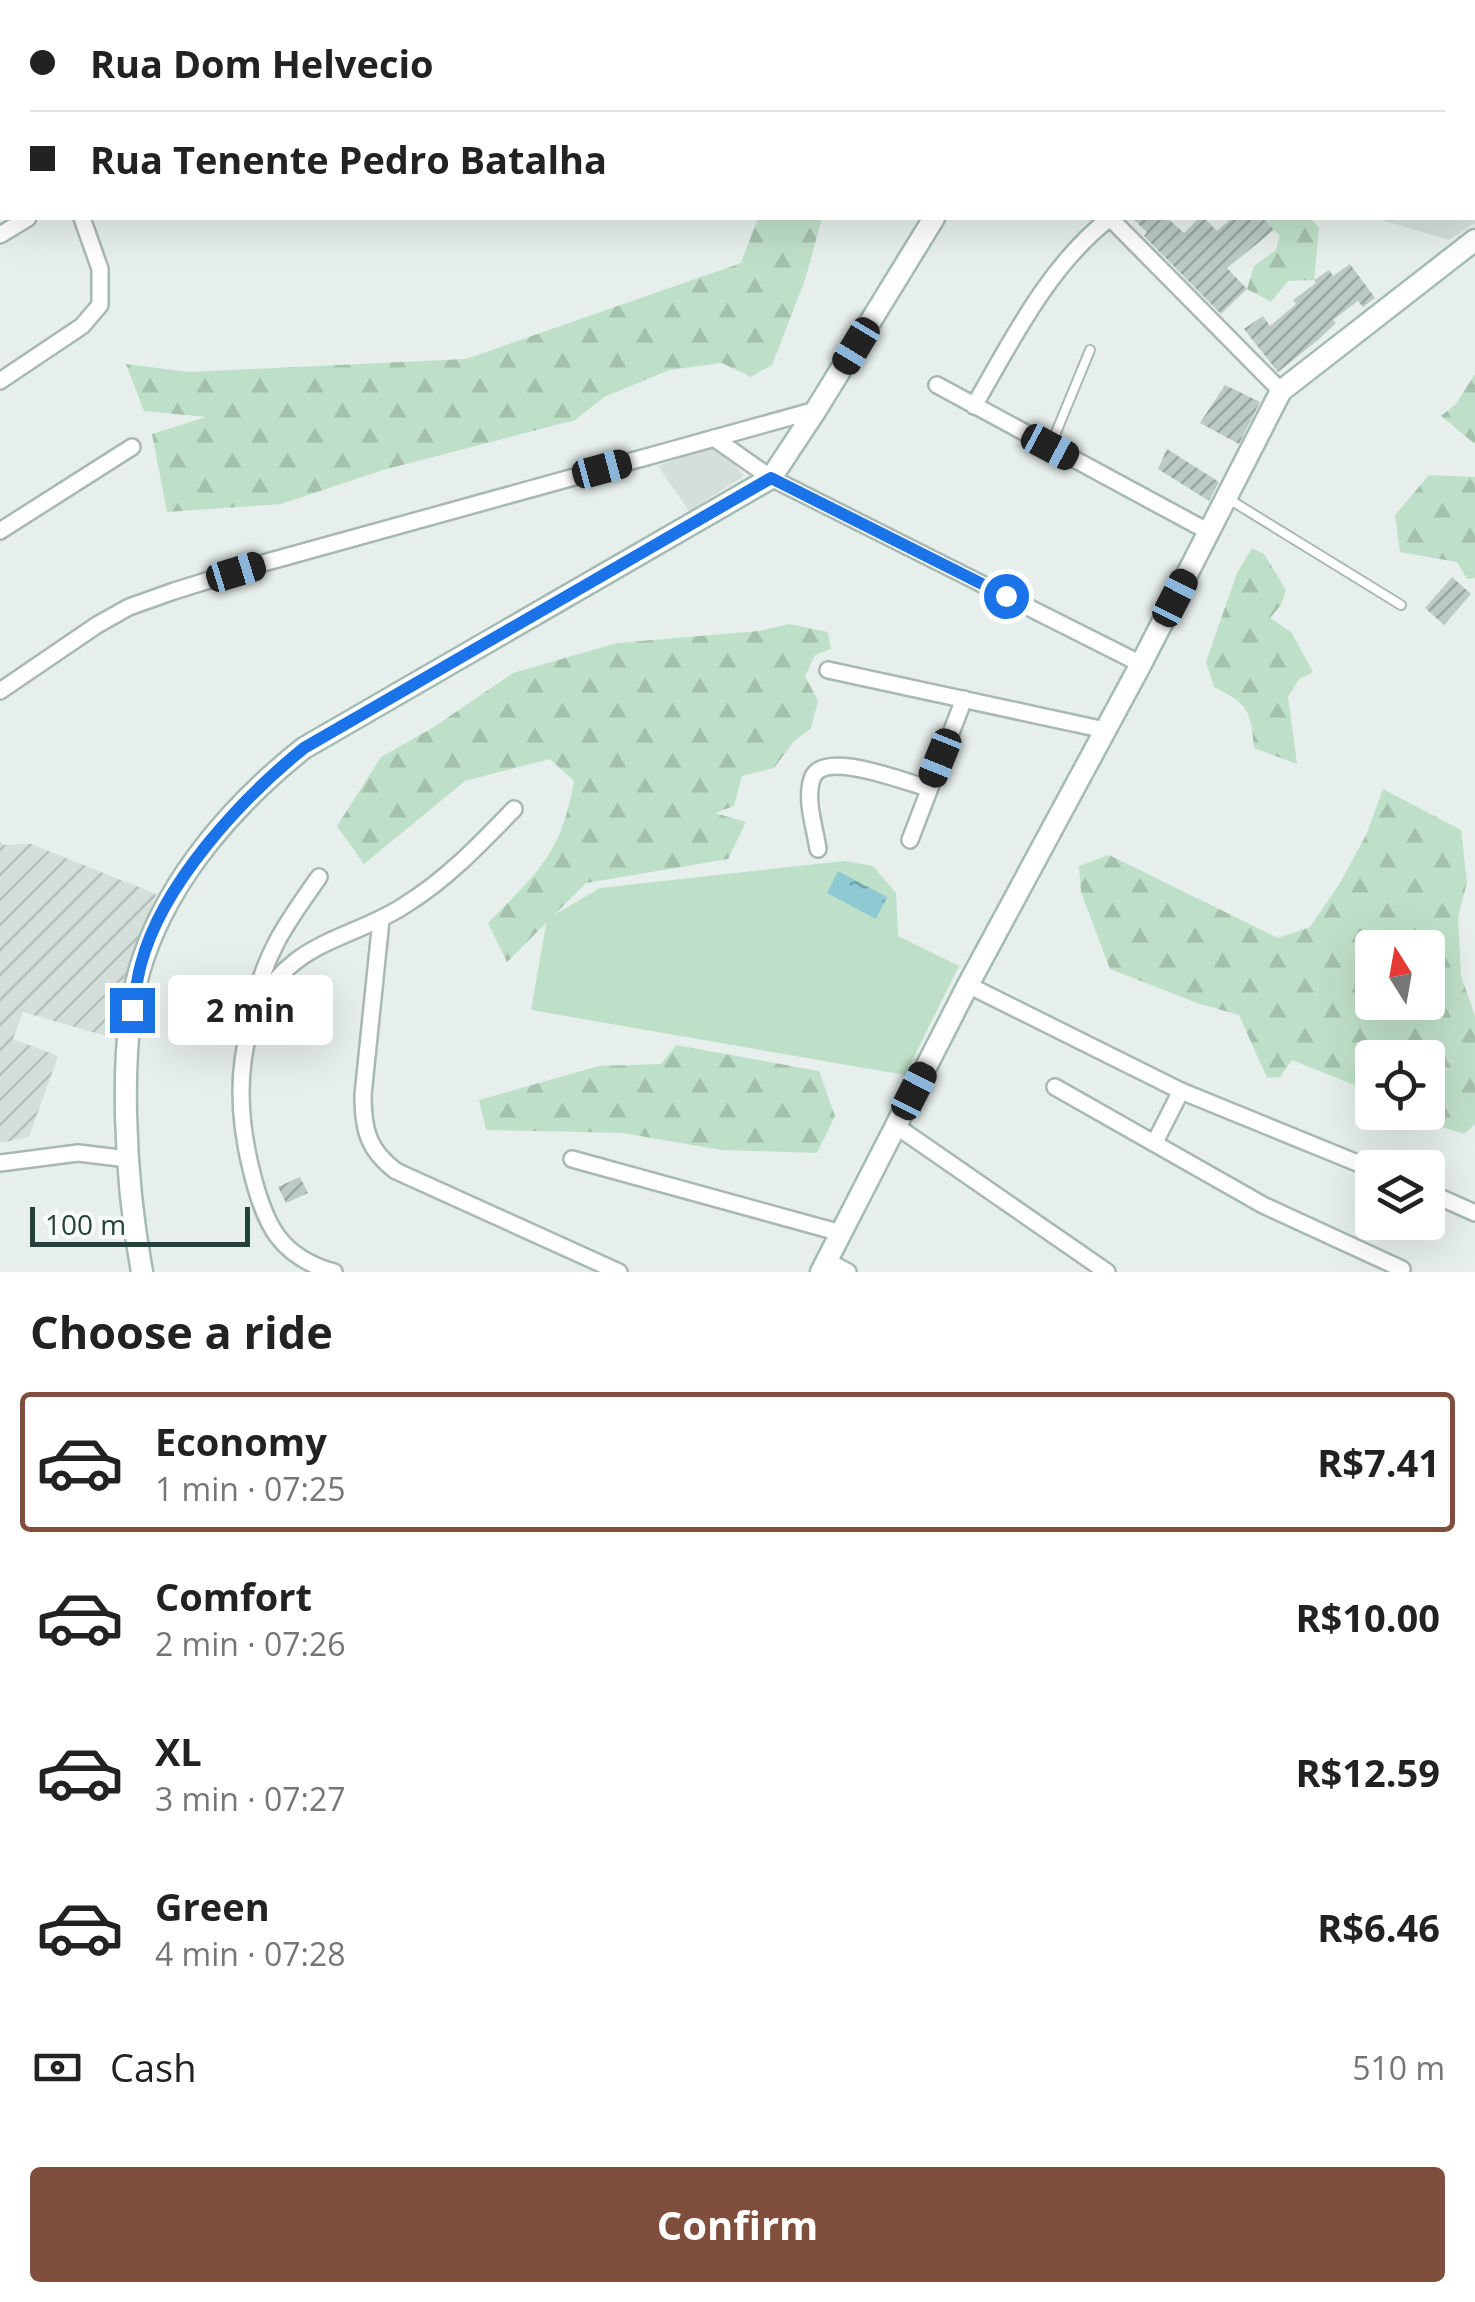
<!DOCTYPE html>
<meta charset="utf-8">
<style>
body{margin:0;font-family:"Open Sans",sans-serif;background:#f2f2f2;color:#222;height:100vh;display:flex;flex-direction:column;font-size:38px;white-space:nowrap}
*{box-sizing:border-box;margin:0}
p{font-size:32px;color:#767676}
.icon{flex:none;width:55px;height:55px;fill:none;stroke:currentColor;stroke-width:2;stroke-linecap:round;stroke-linejoin:round}
.map{position:relative;height:1272px;overflow:hidden}
.details{display:flex;flex-direction:column;background:#fff;flex:1}
.details>*{flex:none}
.hud{position:absolute;left:0px;top:0px;width:1475px;height:220px;box-shadow:0 10px 40px #0002;display:grid;align-content:center;height:220px;padding:0 30px;background:#fff}
.needle{width:65px;rotate:349deg}
.buttons{position:absolute;left:1355px;top:930px;display:grid;gap:20px}
.buttons a{display:grid;place-items:center;width:90px;height:90px;border-radius:10px;background:#fff;box-shadow:0 10px 40px #0002;font-size:50px}
.scale{position:absolute;left:30px;bottom:25px;width:220px;box-sizing:border-box;padding-left:10px;border:5px solid #24423a;border-top:0;font-size:28px;line-height:35px;white-space:nowrap;color:#24423a;-webkit-text-stroke:8px #f7fbf9;paint-order:stroke}
.end{position:absolute;width:45px;height:45px;margin:-22px;border:12px solid #1a73e8;background:#fff;box-shadow:0 0 0 5px #fff}
.from{border-radius:50%}
.bubble{position:absolute;height:70px;border-radius:10px;background:#fff;box-shadow:0 10px 40px #0002;font-size:32px;font-weight:700;line-height:70px;text-align:center}
.car{position:absolute;width:30px;height:60px;margin:-30px -15px;border-radius:12px;box-shadow:0 0 8px 2px #0007;background:linear-gradient(#222 24%,#8ab4d8 0 40%,#222 0 76%,#8ab4d8 0 86%,#222 0)}
.hud b{display:flex;align-items:center;gap:35px;height:95px;font-size:38px}
.hud b+b{border-top:2px solid #e0e0e0}
.hud i{width:25px;height:25px;background:#222}
ul{padding:0;list-style:none}
li{display:flex;align-items:center;gap:30px;height:140px;margin:0 20px 15px;padding:0 10px;border:5px solid transparent;border-radius:10px}
li div{flex:1}
li b{display:block;font-size:38px}
li em{font-style:normal;font-weight:700}
li.on{border-color:#804e3d}
li>.icon{width:90px;height:90px;stroke-width:1.5}
h2{padding:0 30px;font-size:45px;line-height:120px}
.pay{display:flex;align-items:center;gap:25px;height:110px;padding:0 30px;font-size:38px}
.pay p{margin-inline-start:auto}
.button{display:flex;gap:20px;margin-top:auto;padding:20px 30px}
.button a{flex:1;height:115px;border-radius:10px;background:#804e3d;color:#fff;font-size:40px;font-weight:700;line-height:115px;text-align:center}
.map>svg:first-child{display:block}
.built{fill:#d4dfda}
.industrial{fill:url(#industrial-furrows)}
.forest{fill:url(#forest-firs);fill-rule:evenodd}
.park{fill:#bfe0c8}
.water{fill:url(#water-ripples)}
.building{fill:url(#building-hatch)}
.lines{fill:none;stroke-linecap:round;stroke-linejoin:round}
.lane-casing{stroke:#a8b8b2;stroke-width:12}
.street-casing{stroke:#a8b8b2;stroke-width:20}
.secondary-casing{stroke:#a4bbb3;stroke-width:25}
.lane{stroke:#fff;stroke-width:8}
.street{stroke:#fff;stroke-width:15}
.secondary{stroke:#fff;stroke-width:20}
.route{stroke:#1a73e8;stroke-width:12}
</style>
<div class="map">
<svg width="1475" height="1272" viewBox="0 0 1475 1272">
<defs>
<pattern id="industrial-furrows" width="10" height="10" patternUnits="userSpaceOnUse" patternTransform="scale(2.5)"><rect width="10" height="10" fill="#d4dfda"/><path d="M-1 1l2-2M0 10L10 0M9 11l2-2" fill="none" stroke="#b6c1bc"/></pattern>
<pattern id="forest-firs" width="22" height="20" patternUnits="userSpaceOnUse" patternTransform="scale(2.5)"><rect width="22" height="20" fill="#bfe0c8"/><path d="M5 1l3.5 6h-7zM16 11l3.5 6h-7z" fill="#a4c1ad"/></pattern>
<pattern id="water-ripples" width="26" height="14" patternUnits="userSpaceOnUse" patternTransform="scale(2.5)"><rect width="26" height="14" fill="#8ec9d4"/><path d="M2 4q2-2 4 0t4 0M15 11q2-2 4 0t4 0" fill="none" stroke="#74a5ad"/></pattern>
<pattern id="building-hatch" width="6" height="6" patternUnits="userSpaceOnUse" patternTransform="scale(2.5)"><rect width="6" height="6" fill="#bbcac4"/><path d="M-1 1l2-2M0 6l6-6M5 7l2-2" fill="none" stroke="#98a6a0"/></pattern>
</defs>
<rect width="100%" height="100%" fill="#e6efeb"/>
<g class="built">
<path d="M1009 0H1475V223L1449 240 1375 218H1472V2H1007Z"/>
<path d="M717 444 744 476 689 511 658 466Z"/>
</g>
<path class="industrial" d="M0 841 3 845 31 844 156 894 113 1038 23 1012 13 1039 58 1056 29 1137 0 1143Z"/>
<g class="forest">
<path d="M758 218H822L805 280 772 365 751 377 722 363 669 370 604 397 575 420 383 470 281 504 167 512 152 434 206 417 144 411 126 364 189 372 466 359 741 263Z"/>
<path d="M1263 218H1310L1319 228 1314 280 1288 281 1271 302 1247 289 1254 266 1276 250 1280 236Z"/>
<path d="M1475 374V444L1441 416 1456 404Z"/>
<path d="M1429 475 1475 477V578L1467 579 1457 562 1400 552 1395 515Z"/>
<path d="M1252 548 1264 554 1286 590 1281 605 1270 618 1291 632 1313 672 1299 679 1288 697 1297 764 1254 748C1251 710 1248 704 1214 687L1206 662 1237 573Z"/>
<path d="M789 624 828 632 831 649 815 655 805 676 818 701 811 728 794 741 774 768 742 776 734 806 715 813 746 822 728 859 586 883 507 962 488 923C538 872 561 855 574 781L550 759 465 781 364 864 337 826 381 757 434 727 513 673 617 643 759 631Z"/>
<path d="M1383 789 1461 830 1467 882 1458 917 1461 976 1475 1016V1124L1464 1134 1429 1123 1412 1113 1428 1112V1058H1372V1092L1292 1060 1280 1077 1267 1078 1239 1015 1197 1003 1110 969 1081 892 1079 866 1109 855 1278 938 1310 927 1340 883 1366 835ZM1372 948H1428V1002H1372Z"/>
<path d="M676 1045 819 1071 835 1116 817 1153 721 1150 623 1133 486 1130 479 1100 599 1066 661 1064Z"/>
</g>
<path class="park" d="M844 861 873 866 896 893 898 936 959 966 905 1075 531 1010 547 919 600 888Z"/>
<path class="water" d="M838 871 887 897 876 919 827 893Z"/>
<g class="building">
<path d="M1132 218H1167L1184 233 1199 218H1204L1217 231 1232 218H1263L1274 230 1227 268 1247 289 1221 314 1144 236 1147 232Z"/>
<path d="M1350 264 1375 298 1363 307 1358 301 1333 320 1336 323 1319 339 1278 372 1244 329 1263 316 1270 326 1296 304 1293 300 1316 283 1314 280 1329 270 1333 276Z"/>
<path d="M1225 385 1260 402 1239 444 1200 423Z"/>
<path d="M1167 449 1219 482 1209 501 1158 469Z"/>
<path d="M1452 577 1471 594 1444 625 1425 608Z"/>
<path d="M300 1177 308 1193 286 1203 278 1187Z"/>
</g>
<g class="lines">
<g class="lane-casing">
<g id="lane">
<path d="M1472 162 1475 165"/>
<path d="M1050 447 1090 350"/>
<path d="M1227 498 1401 605"/>
</g>
</g>
<g class="street-casing">
<g id="street">
<path d="M168 2V0"/>
<path d="M673 2V0"/>
<path d="M0 117 2 116"/>
<path d="M0 235 28 218"/>
<path d="M0 381 82 326 100 305V269L82 218"/>
<path d="M937 385 1209 532"/>
<path d="M974 406C1012 340 1049 265 1110 218L1281 391"/>
<path d="M714 438 771 478 1141 664"/>
<path d="M0 531 132 447"/>
<path d="M828 670 1105 730"/>
<path d="M0 691 97 625 129 607 174 591 267 562 816 410"/>
<path d="M910 840 964 699"/>
<path d="M818 849C815 828 805 800 812 779 822 748 904 782 928 788"/>
<path d="M381 920 363 1095C363 1130 368 1150 396 1171L619 1272"/>
<path d="M968 985 1181 1091 1372 1169"/>
<path d="M253 1011C263 955 287 922 319 877"/>
<path d="M1055 1087 1263 1205 1402 1269"/>
<path d="M896 1126 1107 1272"/>
<path d="M1155 1142 1181 1091"/>
<path d="M572 1159 841 1233"/>
<path d="M0 1163 78 1153 128 1159"/>
<path d="M1428 1192 1475 1213"/>
<path d="M827 1261 848 1272"/>
<path d="M334 1272C280 1257 265 1225 252 1173 234 1103 232 1010 296 961 329 936 371 928 405 905 447 879 480 844 514 809"/>
</g>
</g>
<g class="secondary-casing">
<g id="secondary">
<path d="M1090 2 1093 0"/>
<path d="M142 1272C126 1187 115 1041 143 959 171 875 236 802 304 748L771 478 816 410 934 218"/>
<path d="M821 1272 968 985 1141 664 1281 391 1475 240"/>
</g>
</g>
<use href="#lane" class="lane"/>
<use href="#street" class="street"/>
<use href="#secondary" class="secondary"/>
</g>
<g class="lines">
<path class="route" d="M132 1010C135 995 137 979 141 964 162 884 241 799 304 748L771 478 1006 596"/>
</g>
</svg>
<div class="buttons">
<a><svg class="needle" viewBox="-14 -14 28 28"><path d="M0-13l5 13h-10z" fill="#e53935"/><path d="M0 13l5-13h-10z" fill="#767676"/></svg></a>
<a><svg class="icon" aria-label="locate" viewBox="0 0 24 24"><circle cx="12" cy="12" r="6"/><path d="M12 2v4M12 18v4M2 12h4M18 12h4"/></svg></a>
<a><svg class="icon" aria-label="layers" viewBox="0 0 24 24"><path d="M12 4l9 5-9 5-9-5zM3 14l9 5 9-5"/></svg></a>
</div>
<div class="scale">100 m</div>
<i class="end from" style="left:1006px;top:596px"></i>
<i class="end" style="left:132px;top:1010px"></i>
<div class="bubble" style="left:168px;top:975px;width:165px">2 min</div>
<i class="car" style="left:856px;top:346px;rotate:211deg"></i>
<i class="car" style="left:1050px;top:447px;rotate:118deg"></i>
<i class="car" style="left:602px;top:469px;rotate:75deg"></i>
<i class="car" style="left:236px;top:572px;rotate:73deg"></i>
<i class="car" style="left:1175px;top:598px;rotate:27deg"></i>
<i class="car" style="left:940px;top:758px;rotate:202deg"></i>
<i class="car" style="left:914px;top:1091px;rotate:27deg"></i>
<div class="hud">
<b><i class="from"></i>Rua Dom Helvecio</b>
<b><i></i>Rua Tenente Pedro Batalha</b>
</div>
</div>
<section class="details">
<h2>Choose a ride</h2>
<ul>
<li class="on"><svg class="icon" aria-label="car" viewBox="0 0 24 24"><path d="M5 17H2v-5l4-1 3-4h7l3 4 3 1v5h-3M9 17h6M6 11h13"/><circle cx="7" cy="17" r="2"/><circle cx="17" cy="17" r="2"/></svg><div><b>Economy</b><p>1 min · 07:25</p></div><em>R$7.41</em></li>
<li><svg class="icon" aria-label="car" viewBox="0 0 24 24"><path d="M5 17H2v-5l4-1 3-4h7l3 4 3 1v5h-3M9 17h6M6 11h13"/><circle cx="7" cy="17" r="2"/><circle cx="17" cy="17" r="2"/></svg><div><b>Comfort</b><p>2 min · 07:26</p></div><em>R$10.00</em></li>
<li><svg class="icon" aria-label="car" viewBox="0 0 24 24"><path d="M5 17H2v-5l4-1 3-4h7l3 4 3 1v5h-3M9 17h6M6 11h13"/><circle cx="7" cy="17" r="2"/><circle cx="17" cy="17" r="2"/></svg><div><b>XL</b><p>3 min · 07:27</p></div><em>R$12.59</em></li>
<li><svg class="icon" aria-label="car" viewBox="0 0 24 24"><path d="M5 17H2v-5l4-1 3-4h7l3 4 3 1v5h-3M9 17h6M6 11h13"/><circle cx="7" cy="17" r="2"/><circle cx="17" cy="17" r="2"/></svg><div><b>Green</b><p>4 min · 07:28</p></div><em>R$6.46</em></li>
</ul>
<div class="pay"><svg class="icon" aria-label="cash" viewBox="0 0 24 24"><path d="M3 7h18v10H3z"/><circle cx="12" cy="12" r="2"/></svg>Cash<p>510 m</p></div>
<div class="button"><a>Confirm</a></div>
</section>
